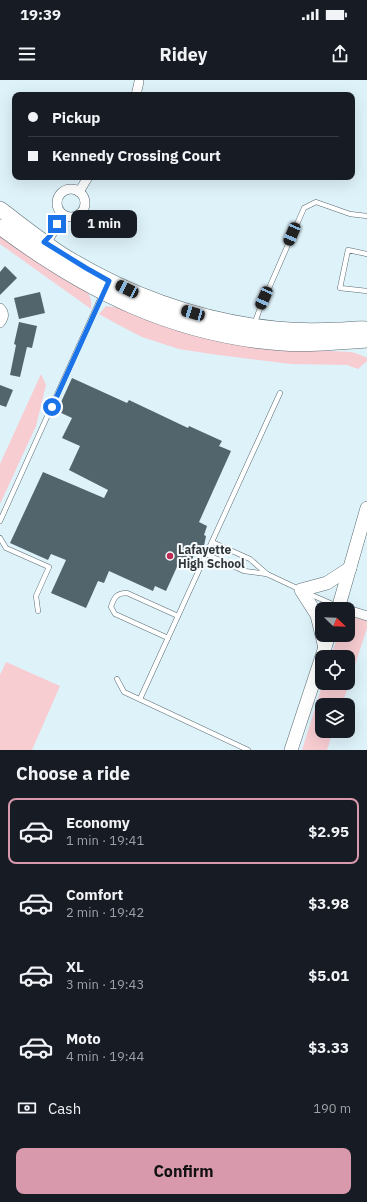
<!DOCTYPE html>
<meta charset="utf-8">
<style>
body{margin:0;font-family:"IBM Plex Sans",sans-serif;background:#20242c;color:#f1f3f6;height:100vh;display:flex;flex-direction:column;font-size:15px;white-space:nowrap}
*{box-sizing:border-box;margin:0}
p{font-size:13px;color:#9ea1a6}
.icon{flex:none;width:22px;height:22px;fill:none;stroke:currentColor;stroke-width:2;stroke-linecap:round;stroke-linejoin:round}
.map{position:relative;height:670px;overflow:hidden}
.side{display:flex;flex-direction:column;background:#171b24;flex:1}
.side>*{flex:none}
.banner{position:absolute;left:12px;top:12px;width:343px;height:88px;border-radius:8px;box-shadow:0 4px 16px #0002;display:grid;align-content:center;height:88px;padding:0 16px;background:#171b24}
.needle{width:26px;rotate:113deg}
.tools{position:absolute;left:315px;top:522px;display:grid;gap:8px}
.tools a{display:grid;place-items:center;width:40px;height:40px;border-radius:8px;background:#171b24;box-shadow:0 4px 16px #0002;font-size:20px}
.end{position:absolute;width:18px;height:18px;margin:-9px;border:5px solid #1a73e8;background:#fff;box-shadow:0 0 0 2px #fff}
.from{border-radius:50%}
.bubble{position:absolute;height:28px;border-radius:8px;background:#171b24;box-shadow:0 4px 16px #0002;font-size:13px;font-weight:700;line-height:28px;text-align:center}
.car{position:absolute;width:12px;height:24px;margin:-12px -6px;border-radius:5px;box-shadow:0 0 3px 1px #0007;background:linear-gradient(#222 24%,#8ab4d8 0 40%,#222 0 76%,#8ab4d8 0 86%,#222 0)}
.banner b{display:flex;align-items:center;gap:14px;height:38px;font-size:15px}
.banner b+b{border-top:1px solid #363941}
.banner i{width:10px;height:10px;background:#f1f3f6}
ul{padding:0;list-style:none}
li{display:flex;align-items:center;gap:12px;height:66px;margin:0 8px 6px;padding:0 8px;border:2px solid transparent;border-radius:8px}
li div{flex:1}
li b{display:block;font-size:15px}
li em{font-style:normal;font-weight:700}
li.active{border-color:#d999ad}
li>.icon{width:36px;height:36px;stroke-width:1.5}
h2{padding:0 16px;font-size:18px;line-height:48px}
.pay{display:flex;align-items:center;gap:10px;height:44px;padding:0 16px;font-size:15px}
.pay p{margin-inline-start:auto}
.cta{display:flex;gap:8px;margin-top:auto;padding:8px 16px}
.cta a{flex:1;height:46px;border-radius:8px;background:#d999ad;color:#111;font-size:16px;font-weight:700;line-height:46px;text-align:center}
.status{display:flex;justify-content:space-between;align-items:center;height:28px;padding:0 20px;background:#171b24;direction:ltr}
.status svg{height:11px;fill:currentColor}
header{display:flex;justify-content:space-between;align-items:center;height:52px;padding:0 16px;background:#171b24;font-size:18px;font-weight:700}
.map>svg:first-child{display:block}
.green{fill:#f8cdd2}
.building{fill:#53656c}
.lines{fill:none;stroke-linecap:round;stroke-linejoin:round}
.service-casing{stroke:#5a6c73;stroke-width:5.5}
.minor-casing{stroke:#5a6c73;stroke-width:10}
.secondary-casing{stroke:#5a6c73;stroke-width:14}
.primary-casing{stroke:#5a6c73;stroke-width:16}
.service{stroke:#fff;stroke-width:4.5}
.minor{stroke:#fff;stroke-width:9}
.secondary{stroke:#fff;stroke-width:13}
.primary{stroke:#fff;stroke-width:15}
.route{stroke:#1a73e8;stroke-width:5}
.poi-dot{fill:#bc2c54;stroke:#f8fcfe;stroke-width:1.5}
.labels{text-anchor:middle;dominant-baseline:central;stroke-width:4;stroke-linejoin:round;paint-order:stroke}
.poi-label{font-size:12px;font-weight:bold;fill:#31393c;stroke:#f8fcfe;text-anchor:start}
</style>
<div class="status"><b>19:39</b><svg viewBox="0 0 49 12"><path d="M0 12V9h3v3zM5 12V6h3v6zM10 12V3h3v9zM15 12V0h3v12zM26 1h20v11H26zM47 4h2v5h-2z"/></svg></div>
<header><svg class="icon" aria-label="menu" viewBox="0 0 24 24"><path d="M4 6h16M4 12h16M4 18h16"/></svg>Ridey<svg class="icon" aria-label="share" viewBox="0 0 24 24"><path d="M12 15V3M7 8l5-5 5 5M5 13v7h14v-7"/></svg></header>
<div class="map">
<svg width="367" height="670" viewBox="0 0 367 670">
<rect width="100%" height="100%" fill="#def2fa"/>
<g class="green">
<path d="M0 156 37 182 83 207C90 214 92 219 91 229L0 164Z"/>
<path d="M106 226 114 227 301 270C311 270 321 271 330 271 346 272 352 270 367 278V281L358 289 347 285 291 284 211 274 179 269 142 257 115 243 99 234Z"/>
<path d="M41 294 46 305 36 346 0 424V384Z"/>
<path d="M356 538 367 541V548L342 625H322V651H333L327 670H302L323 603H348V577H331L338 555H348V539Z"/>
<path d="M6 582 60 606 32 670H0V595Z"/>
</g>
<g class="building">
<path d="M5 186 17 198 0 215V192Z"/>
<path d="M40 212 45 233 19 239 14 218Z"/>
<path d="M19 242 37 246 32 268 27 267 20 297 10 295 16 265 14 264Z"/>
<path d="M72 298 127 323 129 320 188 348 189 346 222 361 219 366 231 371 199 442 207 446 204 455 206 456 204 466 197 475 194 474 191 483 181 478 166 511 155 506 153 511 109 491 104 503 98 501 86 528 51 513 66 480 51 474 48 480 10 463 43 392 104 418 108 410 69 390 80 366 62 358 72 338 57 331Z"/>
<path d="M0 305 13 310 6 327 0 325Z"/>
</g>
<g class="lines">
<g class="service-casing">
<g id="service">
<path d="M367 174 348 170 340 208 367 211"/>
<path d="M254 245 259 231 304 128 316 122 350 134 367 136"/>
<path d="M0 441 102 215"/>
<path d="M0 458 6 468 49 487 36 516 38 531"/>
<path d="M212 462 250 479 267 494"/>
<path d="M206 474 244 491 267 494 301 510"/>
<path d="M307 513 337 526"/>
<path d="M168 558 115 534 111 527C114 517 117 513 127 513L178 536"/>
<path d="M117 599 124 612 248 670"/>
<path d="M140 619 280 313"/>
</g>
</g>
<g class="minor-casing">
<g id="minor">
<path d="M136 15 139 2"/>
<circle cx="71" cy="123" r="14"/>
<path d="M79 112 88 97"/>
<path d="M44 162 50 157 63 135"/>
<path d="M0 228C5 233 4 238 0 243"/>
<path d="M348 530 367 536"/>
</g>
</g>
<g class="secondary-casing">
<g id="secondary">
<path d="M338 529 367 428"/>
<path d="M325 568 317 535 301 510 327 503 350 488"/>
<path d="M291 670 329 555"/>
</g>
</g>
<g class="primary-casing">
<g id="primary">
<path d="M0 129C20 144 40 160 61 174 127 215 199 241 276 249 296 251 317 251 337 250 347 250 357 248 367 249"/>
<path d="M0 147C86 211 173 255 282 263 310 265 339 262 367 260"/>
</g>
</g>
<use href="#service" class="service"/>
<use href="#minor" class="minor"/>
<use href="#secondary" class="secondary"/>
<use href="#primary" class="primary"/>
</g>
<g class="lines">
<path class="route" d="M52 327 109 201 86 188 44 162 50 156 57 144"/>
</g>
<circle class="poi-dot" cx="170" cy="476" r="4"/>
<g class="labels">
<g class="poi-label">
<text x="178" y="469">Lafayette<tspan x="178" dy="14">High School</tspan></text>
</g>
</g>
</svg>
<div class="tools">
<a><svg class="needle" viewBox="-14 -14 28 28"><path d="M0-13l5 13h-10z" fill="#e53935"/><path d="M0 13l5-13h-10z" fill="#9ea1a6"/></svg></a>
<a><svg class="icon" aria-label="locate" viewBox="0 0 24 24"><circle cx="12" cy="12" r="6"/><path d="M12 2v4M12 18v4M2 12h4M18 12h4"/></svg></a>
<a><svg class="icon" aria-label="layers" viewBox="0 0 24 24"><path d="M12 4l9 5-9 5-9-5zM3 14l9 5 9-5"/></svg></a>
</div>
<i class="end from" style="left:52px;top:327px"></i>
<i class="end" style="left:57px;top:144px"></i>
<div class="bubble" style="left:71px;top:130px;width:66px">1 min</div>
<i class="car" style="left:292px;top:154px;rotate:203deg"></i>
<i class="car" style="left:127px;top:209px;rotate:296deg"></i>
<i class="car" style="left:264px;top:218px;rotate:204deg"></i>
<i class="car" style="left:193px;top:233px;rotate:286deg"></i>
<div class="banner">
<b><i class="from"></i>Pickup</b>
<b><i></i>Kennedy Crossing Court</b>
</div>
</div>
<section class="side">
<h2>Choose a ride</h2>
<ul>
<li class="active"><svg class="icon" aria-label="car" viewBox="0 0 24 24"><path d="M5 17H2v-5l4-1 3-4h7l3 4 3 1v5h-3M9 17h6M6 11h13"/><circle cx="7" cy="17" r="2"/><circle cx="17" cy="17" r="2"/></svg><div><b>Economy</b><p>1 min · 19:41</p></div><em>$2.95</em></li>
<li><svg class="icon" aria-label="car" viewBox="0 0 24 24"><path d="M5 17H2v-5l4-1 3-4h7l3 4 3 1v5h-3M9 17h6M6 11h13"/><circle cx="7" cy="17" r="2"/><circle cx="17" cy="17" r="2"/></svg><div><b>Comfort</b><p>2 min · 19:42</p></div><em>$3.98</em></li>
<li><svg class="icon" aria-label="car" viewBox="0 0 24 24"><path d="M5 17H2v-5l4-1 3-4h7l3 4 3 1v5h-3M9 17h6M6 11h13"/><circle cx="7" cy="17" r="2"/><circle cx="17" cy="17" r="2"/></svg><div><b>XL</b><p>3 min · 19:43</p></div><em>$5.01</em></li>
<li><svg class="icon" aria-label="car" viewBox="0 0 24 24"><path d="M5 17H2v-5l4-1 3-4h7l3 4 3 1v5h-3M9 17h6M6 11h13"/><circle cx="7" cy="17" r="2"/><circle cx="17" cy="17" r="2"/></svg><div><b>Moto</b><p>4 min · 19:44</p></div><em>$3.33</em></li>
</ul>
<div class="pay"><svg class="icon" aria-label="cash" viewBox="0 0 24 24"><path d="M3 7h18v10H3z"/><circle cx="12" cy="12" r="2"/></svg>Cash<p>190 m</p></div>
<div class="cta"><a>Confirm</a></div>
</section>
